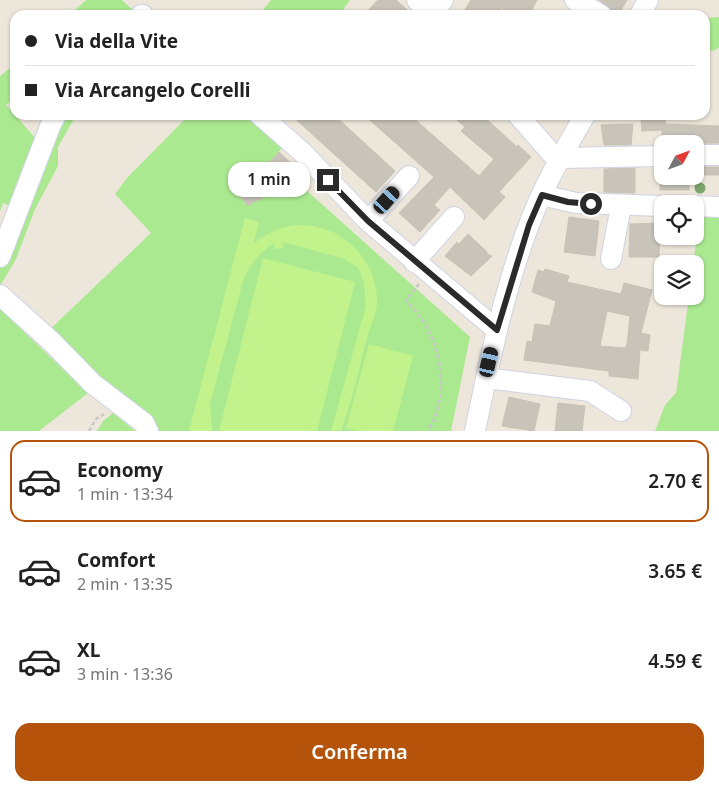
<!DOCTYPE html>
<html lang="it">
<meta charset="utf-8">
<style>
body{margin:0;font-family:"Noto Sans",sans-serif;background:#f6f6f6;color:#222;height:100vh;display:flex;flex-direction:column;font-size:19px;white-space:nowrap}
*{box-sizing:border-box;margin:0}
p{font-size:16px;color:#767676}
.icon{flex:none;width:28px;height:28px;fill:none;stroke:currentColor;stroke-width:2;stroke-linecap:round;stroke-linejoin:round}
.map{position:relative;height:431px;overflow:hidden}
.panel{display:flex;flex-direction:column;background:#fff;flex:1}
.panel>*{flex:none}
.top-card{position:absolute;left:10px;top:10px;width:700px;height:110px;border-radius:15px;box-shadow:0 1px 4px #0004;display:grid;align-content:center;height:110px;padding:0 15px;background:#fff}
.needle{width:32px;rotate:49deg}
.fabs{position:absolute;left:654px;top:135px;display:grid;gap:10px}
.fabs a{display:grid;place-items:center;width:50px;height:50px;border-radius:10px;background:#fff;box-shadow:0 1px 4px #0004;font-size:25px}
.end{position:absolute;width:22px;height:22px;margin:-11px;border:6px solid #2a2a2a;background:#fff;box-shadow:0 0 0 2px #fff}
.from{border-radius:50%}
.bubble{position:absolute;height:35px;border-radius:15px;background:#fff;box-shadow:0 1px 4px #0004;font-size:16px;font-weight:600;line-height:35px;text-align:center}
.car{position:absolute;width:15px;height:30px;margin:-15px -8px;border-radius:6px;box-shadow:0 0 4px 1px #0007;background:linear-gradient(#222 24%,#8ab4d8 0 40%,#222 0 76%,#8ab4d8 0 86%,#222 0)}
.top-card b{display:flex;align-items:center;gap:18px;height:48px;font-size:19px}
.top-card b+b{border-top:1px solid #e0e0e0}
.top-card i{width:12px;height:12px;background:#222}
ul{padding:9px 0 0;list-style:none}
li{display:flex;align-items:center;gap:15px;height:82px;margin:0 10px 8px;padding:0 5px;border:2px solid transparent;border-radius:15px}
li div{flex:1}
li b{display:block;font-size:19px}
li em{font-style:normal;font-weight:600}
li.current{border-color:#b45309}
li>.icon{width:45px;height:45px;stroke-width:1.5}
.cta{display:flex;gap:10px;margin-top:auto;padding:10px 15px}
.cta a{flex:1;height:58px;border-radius:15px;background:#b45309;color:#fff;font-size:20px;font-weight:600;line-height:58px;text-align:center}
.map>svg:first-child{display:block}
.green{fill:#abe991}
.pitch{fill:#c2f28c}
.building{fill:#c8c4b9;stroke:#c9c2b4;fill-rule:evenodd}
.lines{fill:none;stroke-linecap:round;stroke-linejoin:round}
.minor-casing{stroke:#cfd2e4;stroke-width:22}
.path{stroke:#c8c8c8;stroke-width:2.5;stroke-dasharray:4 2.5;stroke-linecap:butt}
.minor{stroke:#fff;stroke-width:20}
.tree{fill:#7da46d}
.route{stroke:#2a2a2a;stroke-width:6}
</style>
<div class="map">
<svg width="719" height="431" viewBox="0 0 719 431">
<rect width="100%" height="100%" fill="#ede6da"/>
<g class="green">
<path d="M86 0H122L133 10 129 15H70Z"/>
<path d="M271 0H350L339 15H259Z"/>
<path d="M719 17V47L716 50 705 52V18Z"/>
<path d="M15 64V97L6 105 38 141 12 207 3 203 0 211V76Z"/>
<path d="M60 115H76L58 147V166L35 209 16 259 0 286V266Z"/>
<path d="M189 115H243L282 148 243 192 240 189 237 192 247 206 258 199 259 200 286 172 470 337 451 431H148L44 335 151 233 115 194 127 178Z"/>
<path d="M700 217H719V431H655L665 405 676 393 689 296H695L693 264Z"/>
<path d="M0 309 88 393 39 431H0Z"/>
<path d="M113 413 135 431H97L103 421Z"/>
</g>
<g class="pitch">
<path d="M245 218 259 222 253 244C276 227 295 220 324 229 355 238 377 269 377 301 377 313 370 327 367 338 359 369 352 401 341 431H331L366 306 364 282 358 268 345 259 283 242V248L275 249 274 243C259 253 249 265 243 281L210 404 212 431H189Z"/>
<path d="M263 258 355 282 317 431H219Z"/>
<path d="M369 344 413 356 393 431H358L346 428Z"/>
</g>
<g class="building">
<path d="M378 0H396L413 15H364Z"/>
<path d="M471 0H537L529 15H513L501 8 497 15H462Z"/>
<path d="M599 0H627L618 15H613L611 9Z"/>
<path d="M291 115H334L395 171 376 192Z"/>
<path d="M364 115H410L479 176 494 159 461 131 465 127 451 115H482L517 147 518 145 531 157 499 192 505 197 484 220 450 187 434 205 440 210 420 232 399 213 434 177Z"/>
<path d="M641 118H665L666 124 719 126V143L662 144V130L642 131Z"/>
<path d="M633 124 631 145H604L601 125Z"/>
<path d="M279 152 293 165 259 201 258 199 248 206 239 195Z"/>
<rect x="695" y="167" width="24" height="8"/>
<path d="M635 168V193L604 192V169Z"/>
<rect x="660" y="176" width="29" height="14"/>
<path d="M569 217 599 221 595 256 564 252Z"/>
<path d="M660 223 659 257H629L630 224Z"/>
<path d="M468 234 487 252V254L492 256 471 276 445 256 457 242 459 244Z"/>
<path d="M545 269 569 276 567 282 621 294 624 283 652 290 641 333 650 335 648 351 640 350 638 379 609 376V371L524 360 527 341 532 342 535 324 550 326 556 301 532 292 538 270 544 272ZM607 311 630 316 627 345 625 348 600 346Z"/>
<path d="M509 397 540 404 534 431 502 426Z"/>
<path d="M558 403 585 406 582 431H555Z"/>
</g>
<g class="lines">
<g class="minor-casing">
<g id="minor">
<path d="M417 0 431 15"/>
<path d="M575 0 601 15"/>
<path d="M141 15H143"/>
<path d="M432 15 443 0"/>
<path d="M640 15 648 0"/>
<path d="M260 115 302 152 368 221 497 330"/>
<path d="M518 115 552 154 561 158 662 156"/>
<path d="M695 155H719"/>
<path d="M542 195 576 203 662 206"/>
<path d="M695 206 719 207"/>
<path d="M368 221 409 176"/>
<path d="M0 257 51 124 56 115"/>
<path d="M611 259 621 206"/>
<path d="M414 262 454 217"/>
<path d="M0 295 51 341 93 384 144 423 148 431"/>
<path d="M486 378 590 391 621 411"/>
<path d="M475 431C490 359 505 285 532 217 546 181 566 148 585 115"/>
</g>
</g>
<g class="path">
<path d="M419 284 406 300C413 309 422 318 427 328 444 360 447 400 428 431"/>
<path d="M89 431 96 419 104 414"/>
</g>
<use href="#minor" class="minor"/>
</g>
<circle class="tree" cx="700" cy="188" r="5.5"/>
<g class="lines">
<path class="route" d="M328 180 368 221 497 330 529 225 542 195 568 202 591 204"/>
</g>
</svg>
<div class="fabs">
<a><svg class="needle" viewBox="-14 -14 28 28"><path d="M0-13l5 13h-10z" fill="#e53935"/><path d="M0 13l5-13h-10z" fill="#767676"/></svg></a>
<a><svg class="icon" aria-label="locate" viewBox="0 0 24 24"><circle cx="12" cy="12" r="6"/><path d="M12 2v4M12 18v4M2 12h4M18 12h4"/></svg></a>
<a><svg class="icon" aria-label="layers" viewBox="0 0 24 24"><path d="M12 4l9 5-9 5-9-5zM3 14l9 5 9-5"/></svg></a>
</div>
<i class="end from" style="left:591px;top:204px"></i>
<i class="end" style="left:328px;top:180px"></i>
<div class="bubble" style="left:228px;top:162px;width:82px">1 min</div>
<i class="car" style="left:387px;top:200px;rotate:42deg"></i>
<i class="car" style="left:489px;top:362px;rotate:13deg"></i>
<div class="top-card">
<b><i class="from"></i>Via della Vite</b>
<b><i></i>Via Arcangelo Corelli</b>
</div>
</div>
<section class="panel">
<ul>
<li class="current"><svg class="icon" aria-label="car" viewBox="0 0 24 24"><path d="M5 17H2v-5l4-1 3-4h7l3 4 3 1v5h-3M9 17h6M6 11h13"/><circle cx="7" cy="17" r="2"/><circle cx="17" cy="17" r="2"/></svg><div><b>Economy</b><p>1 min · 13:34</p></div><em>2.70 €</em></li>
<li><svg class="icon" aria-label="car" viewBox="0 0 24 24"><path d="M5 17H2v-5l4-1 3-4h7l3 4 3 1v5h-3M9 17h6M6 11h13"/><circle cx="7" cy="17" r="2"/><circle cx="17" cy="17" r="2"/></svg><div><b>Comfort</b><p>2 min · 13:35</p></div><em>3.65 €</em></li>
<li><svg class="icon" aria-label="car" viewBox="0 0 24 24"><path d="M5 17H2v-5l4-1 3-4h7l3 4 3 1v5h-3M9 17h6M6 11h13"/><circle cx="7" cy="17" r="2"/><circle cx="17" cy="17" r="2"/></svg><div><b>XL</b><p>3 min · 13:36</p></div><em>4.59 €</em></li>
</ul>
<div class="cta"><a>Conferma</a></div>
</section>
